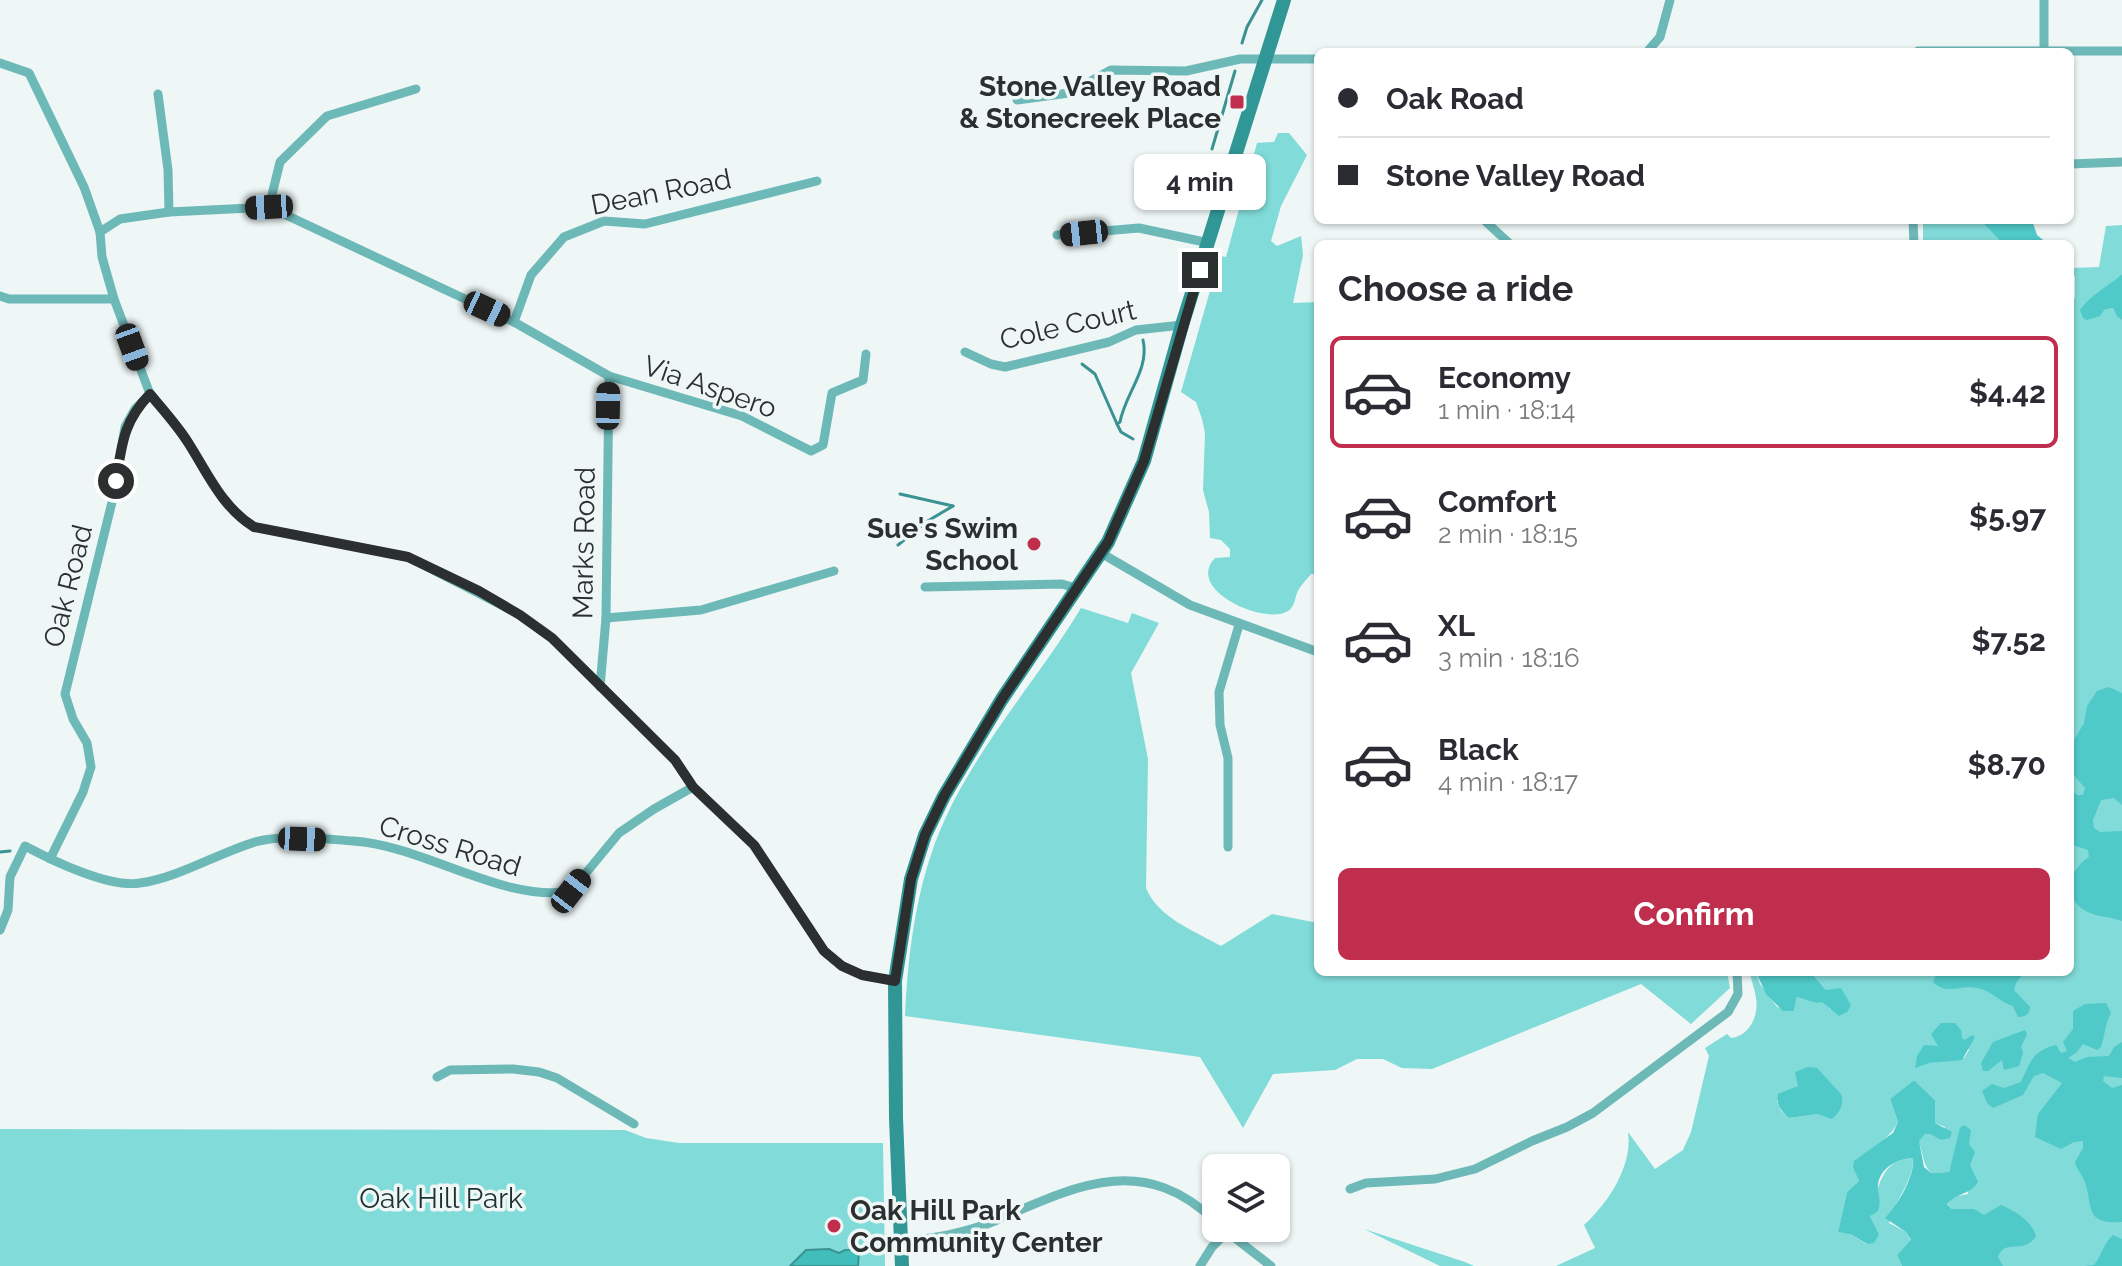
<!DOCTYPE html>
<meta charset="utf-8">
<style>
body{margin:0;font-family:Raleway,sans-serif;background:#f2f2f3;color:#2b2b33;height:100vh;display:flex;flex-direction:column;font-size:30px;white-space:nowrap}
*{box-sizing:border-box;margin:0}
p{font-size:26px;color:#7c7c81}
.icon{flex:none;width:44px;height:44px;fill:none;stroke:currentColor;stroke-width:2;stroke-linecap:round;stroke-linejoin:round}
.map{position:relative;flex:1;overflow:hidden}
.details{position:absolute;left:1314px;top:240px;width:760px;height:736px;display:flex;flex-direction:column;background:#fff;border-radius:12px;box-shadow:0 2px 6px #0004}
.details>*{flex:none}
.guide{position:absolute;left:1314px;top:48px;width:760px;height:176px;border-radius:12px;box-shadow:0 2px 6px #0004;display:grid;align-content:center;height:176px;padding:0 24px;background:#fff}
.tools{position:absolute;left:1202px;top:1154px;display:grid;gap:16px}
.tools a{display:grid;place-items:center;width:88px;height:88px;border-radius:12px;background:#fff;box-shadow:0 2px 6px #0004;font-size:40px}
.end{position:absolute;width:36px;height:36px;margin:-18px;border:10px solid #2c2f2f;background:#fff;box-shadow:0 0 0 4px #fff}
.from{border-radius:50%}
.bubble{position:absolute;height:56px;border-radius:12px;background:#fff;box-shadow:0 2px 6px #0004;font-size:26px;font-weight:700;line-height:56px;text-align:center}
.car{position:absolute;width:24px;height:48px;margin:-24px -12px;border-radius:10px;box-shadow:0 0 6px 2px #0007;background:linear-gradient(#222 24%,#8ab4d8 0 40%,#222 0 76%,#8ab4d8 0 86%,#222 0)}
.guide b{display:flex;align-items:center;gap:28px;height:76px;font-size:30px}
.guide b+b{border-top:2px solid #e1e1e2}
.guide i{width:20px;height:20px;background:#2b2b33}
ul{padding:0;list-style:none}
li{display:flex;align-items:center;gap:24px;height:112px;margin:0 16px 12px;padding:0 8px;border:4px solid transparent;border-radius:12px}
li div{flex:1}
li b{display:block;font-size:30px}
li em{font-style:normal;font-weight:700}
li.on{border-color:#bf2e4c}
li>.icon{width:72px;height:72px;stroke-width:1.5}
h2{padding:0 24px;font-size:36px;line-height:96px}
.action{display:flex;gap:16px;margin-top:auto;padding:16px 24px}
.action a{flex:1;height:92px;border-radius:12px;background:#bf2e4c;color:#fff;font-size:32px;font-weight:700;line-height:92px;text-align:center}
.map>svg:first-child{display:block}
.green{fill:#81dbd9;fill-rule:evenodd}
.forest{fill:#50c9c9}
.water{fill:#41bdbc;stroke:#3b9292;stroke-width:2}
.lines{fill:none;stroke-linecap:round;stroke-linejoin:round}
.stream{stroke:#3b9292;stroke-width:3}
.street{stroke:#6db9b8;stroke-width:9}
.secondary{stroke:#319696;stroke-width:14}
.route{stroke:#2c2f2f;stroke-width:10}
.poi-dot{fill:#bf2e4c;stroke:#eef6f6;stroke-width:3}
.labels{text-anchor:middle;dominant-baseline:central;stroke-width:7;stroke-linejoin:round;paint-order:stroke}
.poi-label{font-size:28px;font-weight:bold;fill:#2c2f2f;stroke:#eef6f6;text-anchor:end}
.street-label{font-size:28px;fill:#2c2f2f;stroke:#eef6f6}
.park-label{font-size:28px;fill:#1b3030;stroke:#eef6f6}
</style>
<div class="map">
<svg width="2122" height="1266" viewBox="0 0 2122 1266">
<rect width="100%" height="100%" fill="#eef6f6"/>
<g class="green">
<path d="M1278 133H1289L1307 155 1281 206 1271 241 1277 246 1301 236 1303 255 1293 303 1318 302V574H1311C1307 579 1302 584 1299 589 1294 597 1296 606 1288 611 1266 626 1184 590 1215 558L1230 557V549L1221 540 1210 538 1209 512 1203 490 1205 433 1202 419 1196 402 1181 392 1220 256 1226 257 1257 143 1274 142Z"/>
<path d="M1923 220H1980L2003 244H1923Z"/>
<path d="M2122 225V274L2102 292 2104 310 2113 308 2117 317 2122 320V1266H1970L1952 1209 1947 1203 1953 1197 1968 1194 1958 1140 1949 1172 1931 1173C1922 1164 1924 1153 1918 1141L1925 1134H1930L1942 1140 1945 1127 1935 1123V1100L1914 1080 1890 1099 1898 1122C1892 1136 1865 1156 1853 1168L1859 1181 1847 1192 1838 1232 1852 1235 1866 1244 1879 1234 1870 1216C1879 1189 1879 1160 1913 1158 1914 1181 1894 1201 1889 1223L1906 1232 1911 1241 1897 1255 1902 1266H1556L1595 1248 1584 1225C1608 1203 1633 1166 1628 1132L1655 1169 1683 1150 1691 1132 1709 1056 1705 1048 1727 1034 1731 1038C1750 1036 1759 1015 1756 998 1755 989 1751 981 1750 972H1756L1760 984 1777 1007 1794 1011 1797 997 1822 1001 1831 1010 1826 990 1814 976 1794 972H2070V300L2075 298V276L2070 273V268L2099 267 2106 226ZM1962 1038 1969 1050 1964 1058 1929 1063 1939 1046ZM1799 1086 1818 1114 1789 1118 1781 1111 1777 1101Z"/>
<path d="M1081 608 1128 623 1132 613 1159 623 1131 673 1148 759 1146 888C1158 918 1195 931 1221 946L1272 914 1318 923V972H1727L1730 988 1691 1024 1641 984 1432 1069 1402 1068 1383 1059H1357L1335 1070 1273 1074 1243 1128 1200 1057 905 1016C908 950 917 880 945 819 980 743 1038 679 1081 608Z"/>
<path d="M0 1129 625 1130 646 1138 679 1143H883L885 1266H0Z"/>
<path d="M1364 1229 1465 1262 1474 1266H1440Z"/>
</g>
<g class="forest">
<path d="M1980 220H2032L2037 235 2048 244H2003Z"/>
<path d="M2122 274V320L2117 317 2113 308 2104 310 2100 316 2087 320 2083 318 2080 310C2089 296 2109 286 2122 274Z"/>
<path d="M2109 687 2122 693V805L2114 798 2101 800 2093 820 2094 828 2100 832 2122 831V921C2112 917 2100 917 2090 913 2062 902 2067 870 2089 857L2088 850 2070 844V788L2077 795H2083L2085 788 2071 772 2070 747 2084 723 2087 706 2097 691Z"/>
<path d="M1756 972H1794L1814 976 1826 990 1841 988 1851 1005 1847 1012 1839 1016 1822 1002 1817 1003 1797 997 1794 1011H1783L1766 994Z"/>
<path d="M1937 972H2024L2016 983 2014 990 2030 1007C2030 1014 2025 1017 2018 1017L2013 1006C1999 1002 1991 990 1977 988 1959 984 1948 996 1933 982Z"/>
<path d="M2106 1003 2111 1013C2105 1024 2105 1035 2101 1047L2097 1050 2083 1044 2076 1053 2068 1058 2075 1062 2087 1057 2109 1056 2114 1047 2122 1042V1078L2104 1076 2103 1081 2112 1088 2122 1085V1222C2082 1225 2094 1204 2084 1180 2081 1173 2077 1170 2075 1162L2083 1148V1141L2074 1142 2061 1149 2035 1137 2038 1114 2062 1083 2043 1073 2034 1076 2023 1095 1993 1108 1987 1103 1982 1091 1992 1084 2004 1088 2021 1082C2031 1061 2032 1051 2056 1045L2061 1053 2067 1051 2063 1042 2073 1029V1011L2085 1004Z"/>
<path d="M1941 1023H1955L1961 1030 1962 1038 1965 1040 1972 1035 1975 1037 1962 1060 1929 1063 1915 1068 1917 1056 1924 1045 1938 1046 1931 1034Z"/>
<path d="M2025 1030 2027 1034 2021 1047 2023 1053 2019 1066 2004 1070 2002 1060 1988 1071H1983L1981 1063 1993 1042Z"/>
<path d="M1808 1067 1817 1068 1841 1094C1845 1104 1839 1113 1832 1119L1818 1114 1789 1118C1781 1111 1776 1105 1778 1094L1798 1086 1795 1072Z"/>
<path d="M1914 1080 1935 1100V1123L1952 1132 1950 1138 1941 1140 1930 1134H1925L1919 1141 1924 1167 1931 1173 1949 1172 1960 1128 1964 1125 1971 1130 1969 1144 1975 1152 1970 1165 1978 1182C1970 1195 1956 1193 1947 1204L1952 1209H1974L1984 1215 2001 1205C2015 1211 2032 1221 2036 1236 2023 1256 2006 1237 1998 1257L2003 1266H1902L1897 1255 1911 1240 1906 1232 1885 1218C1898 1205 1915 1176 1913 1158 1895 1159 1876 1170 1878 1191 1879 1199 1881 1202 1878 1211L1870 1216 1879 1234 1874 1243 1867 1244 1852 1235 1838 1232 1847 1192 1859 1181 1853 1168 1854 1161 1893 1133 1898 1122 1890 1099Z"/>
<path d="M2113 1235 2122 1239V1266H2085L2094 1265C2102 1255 2103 1244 2113 1235Z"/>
</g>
<path class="water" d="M829 1249 839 1253 845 1250H859L858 1266H790L806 1250Z"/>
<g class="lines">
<g class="stream">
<path d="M1242 43 1247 27 1262 0"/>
<path d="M1212 149 1235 71"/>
<path d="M1082 364 1095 374 1117 424"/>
<path d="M1133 439 1121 432 1117 424 1120 422C1125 394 1150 369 1143 340"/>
<path d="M900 494 953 506"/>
<path d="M898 545 926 522 953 506"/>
<path d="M0 852 10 851"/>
</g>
<g class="street">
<path d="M1918 51H2122"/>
<path d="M1647 52 1660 37 1670 0"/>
<path d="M2044 52V0"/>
<path d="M0 63 29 73 84 187 100 232 102 257 114 299 150 394 135 409 125 427 113 498 65 694 73 719 87 743 91 767 83 792 50 859"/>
<path d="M158 94 168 170 169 212"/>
<path d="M1017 100 1069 93 1111 70 1186 71 1240 59H1318"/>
<path d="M2070 164 2122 162"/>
<path d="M269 207 280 162 327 116 416 89"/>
<path d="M1484 220 1510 244"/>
<path d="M1913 220 1914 244"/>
<path d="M100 232 120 219 169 212 269 207 514 322 609 376 606 618 600 687"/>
<path d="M1057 235 1139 228 1209 243"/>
<path d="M0 296 9 299H114"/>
<path d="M514 322 531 275 564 237 604 221 645 224 817 181"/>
<path d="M965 352 991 364 1005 367 1109 342 1136 330 1182 325"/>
<path d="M609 376 742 416 811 451 823 445 832 393 863 380 866 354"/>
<path d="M150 394C163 410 178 426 189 444 208 474 222 507 254 527L408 557 515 612 552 638 675 760 693 787 754 845 824 951 842 966 862 975 895 981"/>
<path d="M1101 553 1190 605 1318 652"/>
<path d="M925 587 1062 584 1079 589"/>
<path d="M606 618 701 610 834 571"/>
<path d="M1228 847V758L1220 725 1219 692 1239 625"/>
<path d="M0 930 8 910 10 877 25 846C53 861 109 888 140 883 178 878 218 853 255 842 285 834 323 839 353 841 423 845 506 904 571 891L619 833 654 809 693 787"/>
<path d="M437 1077 450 1070 513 1069 539 1072 557 1078 634 1124"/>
<path d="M1350 1189 1366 1183 1435 1179 1475 1169 1532 1141 1567 1127 1593 1113 1728 1012 1738 994 1737 972"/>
<path d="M1222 1228 1271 1266"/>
<path d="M902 1242C934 1238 967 1233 997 1220 1077 1185 1144 1152 1216 1222"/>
<path d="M1200 1266 1212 1247 1227 1232"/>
</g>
<path class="secondary" d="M902 1266 896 1118 895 981 911 879 925 835 944 796 1002 699 1108 542 1144 461 1182 325 1284 0"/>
</g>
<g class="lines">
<path class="route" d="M116 481C122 444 123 422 150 394 163 410 178 426 189 444 208 474 222 507 254 527L408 557 479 591 520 615 552 638 675 760 693 787 754 845 824 951 842 966 862 975 895 981 911 879 925 835 944 796 1002 699 1108 542 1144 461 1200 270"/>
</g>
<g class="poi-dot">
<rect x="1229" y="94" width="16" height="16" rx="4"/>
<circle cx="1034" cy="544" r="8"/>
<circle cx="834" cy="1226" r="8"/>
</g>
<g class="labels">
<g class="poi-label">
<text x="1221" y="86">Stone Valley Road<tspan x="1221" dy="32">&amp; Stonecreek Place</tspan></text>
<text x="1018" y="528">Sue's Swim<tspan x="1018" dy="32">School</tspan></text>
<text x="850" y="1210" text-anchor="start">Oak Hill Park<tspan x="850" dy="32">Community Center</tspan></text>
</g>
<g class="street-label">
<text transform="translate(661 192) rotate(-11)">Dean Road</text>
<text transform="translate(1068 325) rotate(-13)">Cole Court</text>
<text transform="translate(710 387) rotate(19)">Via Aspero</text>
<text transform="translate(584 543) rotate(-89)">Marks Road</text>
<text transform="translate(68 586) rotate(-76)">Oak Road</text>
<text transform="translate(450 846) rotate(17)">Cross Road</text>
</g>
<g class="park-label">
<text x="441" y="1198">Oak Hill Park</text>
</g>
</g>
</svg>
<div class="tools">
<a><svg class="icon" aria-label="layers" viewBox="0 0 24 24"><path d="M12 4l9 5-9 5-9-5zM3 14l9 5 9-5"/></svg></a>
</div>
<i class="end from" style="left:116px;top:481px"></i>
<i class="end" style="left:1200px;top:270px"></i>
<div class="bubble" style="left:1134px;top:154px;width:132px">4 min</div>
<i class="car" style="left:269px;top:207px;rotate:267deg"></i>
<i class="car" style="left:1084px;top:233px;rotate:264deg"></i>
<i class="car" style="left:487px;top:309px;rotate:115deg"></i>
<i class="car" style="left:132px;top:347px;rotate:160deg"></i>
<i class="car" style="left:608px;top:406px;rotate:1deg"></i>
<i class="car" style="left:302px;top:839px;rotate:92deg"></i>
<i class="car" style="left:571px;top:891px;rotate:38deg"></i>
<div class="guide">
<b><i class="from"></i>Oak Road</b>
<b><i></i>Stone Valley Road</b>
</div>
<section class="details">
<h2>Choose a ride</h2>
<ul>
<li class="on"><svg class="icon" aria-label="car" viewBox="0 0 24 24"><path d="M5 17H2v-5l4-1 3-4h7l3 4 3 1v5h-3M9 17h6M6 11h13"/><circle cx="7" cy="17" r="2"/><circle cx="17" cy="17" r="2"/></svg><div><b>Economy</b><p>1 min · 18:14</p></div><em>$4.42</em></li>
<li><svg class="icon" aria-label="car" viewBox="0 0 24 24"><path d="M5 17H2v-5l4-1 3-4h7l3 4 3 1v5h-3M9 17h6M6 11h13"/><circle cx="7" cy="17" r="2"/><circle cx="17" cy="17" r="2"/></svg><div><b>Comfort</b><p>2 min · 18:15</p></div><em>$5.97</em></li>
<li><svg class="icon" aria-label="car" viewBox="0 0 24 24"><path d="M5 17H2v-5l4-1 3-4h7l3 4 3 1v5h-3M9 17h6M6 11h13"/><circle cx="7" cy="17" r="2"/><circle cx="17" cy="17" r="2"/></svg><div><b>XL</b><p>3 min · 18:16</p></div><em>$7.52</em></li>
<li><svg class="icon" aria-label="car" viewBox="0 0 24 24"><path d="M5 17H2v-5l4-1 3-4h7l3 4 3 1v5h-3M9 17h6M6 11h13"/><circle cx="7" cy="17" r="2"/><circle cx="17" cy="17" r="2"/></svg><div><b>Black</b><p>4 min · 18:17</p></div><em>$8.70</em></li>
</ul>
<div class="action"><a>Confirm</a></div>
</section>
</div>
